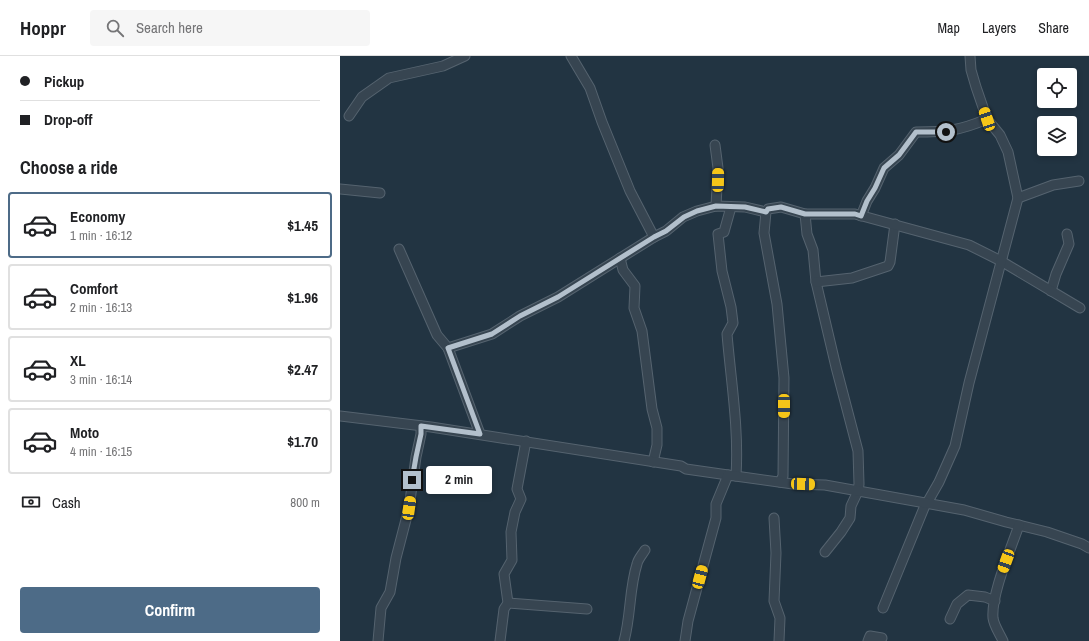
<!DOCTYPE html>
<meta charset="utf-8">
<style>
body{margin:0;font-family:"Archivo Narrow",sans-serif;background:#f6f6f6;color:#202124;height:100vh;display:flex;flex-direction:column;font-size:15px;white-space:nowrap}
*{box-sizing:border-box;margin:0}
p{font-size:13px;color:#757577}
.icon{flex:none;width:22px;height:22px;fill:none;stroke:currentColor;stroke-width:2;stroke-linecap:round;stroke-linejoin:round}
.map{position:relative;flex:1;overflow:hidden}
.side{display:flex;flex-direction:column;background:#fff;width:340px}
.side>*{flex:none}
.hud{display:grid;align-content:center;height:88px;padding:0 20px;background:#fff}
.tools{position:absolute;left:697px;top:12px;display:grid;gap:8px}
.tools a{display:grid;place-items:center;width:40px;height:40px;border-radius:4px;background:#fff;box-shadow:0 2px 6px #0003;font-size:20px}
.end{position:absolute;width:18px;height:18px;margin:-9px;border:5px solid #b3c0cc;background:#111;box-shadow:0 0 0 2px #111}
.from{border-radius:50%}
.bubble{position:absolute;height:28px;border-radius:4px;background:#fff;box-shadow:0 2px 6px #0003;font-size:13px;font-weight:700;line-height:28px;text-align:center}
.car{position:absolute;width:12px;height:24px;margin:-12px -6px;border-radius:5px;box-shadow:0 0 3px 1px #0007;background:linear-gradient(#f5c518 24%,#345 0 40%,#f5c518 0 76%,#345 0 86%,#f5c518 0)}
.hud b{display:flex;align-items:center;gap:14px;height:38px;font-size:15px}
.hud b+b{border-top:1px solid #e0e0e0}
.hud i{width:10px;height:10px;background:#202124}
ul{padding:0;list-style:none}
li{display:flex;align-items:center;gap:12px;height:66px;margin:0 8px 6px;padding:0 12px;border:2px solid #e0e0e0;border-radius:4px}
li div{flex:1}
li b{display:block;font-size:15px}
li em{font-style:normal;font-weight:700}
li.current{border-color:#4d6b87}
li>.icon{width:36px;height:36px;stroke-width:1.5}
h2{padding:0 20px;font-size:18px;line-height:48px}
.pay{display:flex;align-items:center;gap:10px;height:44px;padding:0 20px;font-size:15px}
.pay p{margin-inline-start:auto}
.action{display:flex;gap:8px;margin-top:auto;padding:8px 20px}
.action a{flex:1;height:46px;border-radius:4px;background:#4d6b87;color:#fff;font-size:16px;font-weight:700;line-height:46px;text-align:center}
header{display:flex;align-items:center;gap:24px;box-sizing:border-box;height:56px;padding:0 20px;background:#fff;border-bottom:1px solid #e0e0e0}
header strong{font-size:19px}
nav{display:flex;gap:22px;margin-inline-start:auto;font-size:14px}
.search{width:280px;height:36px;background:#f6f6f6;display:flex;align-items:center;gap:10px;box-sizing:border-box;padding:0 14px;border-radius:4px;color:#757577;font-size:15px}
main{display:flex;flex:1;min-height:0}
.map>svg:first-child{display:block}
.lines{fill:none;stroke-linecap:round;stroke-linejoin:round}
.minor-casing{stroke:#55636f;stroke-width:11}
.minor{stroke:#374551;stroke-width:9}
.route{stroke:#b3c0cc;stroke-width:5}
</style>
<header>
<strong>Hoppr</strong>
<div class="search"><svg class="icon" aria-label="search" viewBox="0 0 24 24"><circle cx="10" cy="10" r="6"/><path d="M15 15l6 6"/></svg>Search here</div>
<nav><a>Map</a><a>Layers</a><a>Share</a></nav>
</header>
<main>
<section class="side">
<div class="hud">
<b><i class="from"></i>Pickup</b>
<b><i></i>Drop-off</b>
</div>
<h2>Choose a ride</h2>
<ul>
<li class="current"><svg class="icon" aria-label="car" viewBox="0 0 24 24"><path d="M5 17H2v-5l4-1 3-4h7l3 4 3 1v5h-3M9 17h6M6 11h13"/><circle cx="7" cy="17" r="2"/><circle cx="17" cy="17" r="2"/></svg><div><b>Economy</b><p>1 min · 16:12</p></div><em>$1.45</em></li>
<li><svg class="icon" aria-label="car" viewBox="0 0 24 24"><path d="M5 17H2v-5l4-1 3-4h7l3 4 3 1v5h-3M9 17h6M6 11h13"/><circle cx="7" cy="17" r="2"/><circle cx="17" cy="17" r="2"/></svg><div><b>Comfort</b><p>2 min · 16:13</p></div><em>$1.96</em></li>
<li><svg class="icon" aria-label="car" viewBox="0 0 24 24"><path d="M5 17H2v-5l4-1 3-4h7l3 4 3 1v5h-3M9 17h6M6 11h13"/><circle cx="7" cy="17" r="2"/><circle cx="17" cy="17" r="2"/></svg><div><b>XL</b><p>3 min · 16:14</p></div><em>$2.47</em></li>
<li><svg class="icon" aria-label="car" viewBox="0 0 24 24"><path d="M5 17H2v-5l4-1 3-4h7l3 4 3 1v5h-3M9 17h6M6 11h13"/><circle cx="7" cy="17" r="2"/><circle cx="17" cy="17" r="2"/></svg><div><b>Moto</b><p>4 min · 16:15</p></div><em>$1.70</em></li>
</ul>
<div class="pay"><svg class="icon" aria-label="cash" viewBox="0 0 24 24"><path d="M3 7h18v10H3z"/><circle cx="12" cy="12" r="2"/></svg>Cash<p>800 m</p></div>
<div class="action"><a>Confirm</a></div>
</section>
<div class="map">
<svg width="749" height="585" viewBox="0 0 749 585">
<rect width="100%" height="100%" fill="#223442"/>
<g class="lines">
<g class="minor-casing">
<g id="minor">
<path d="M231 0 250 32 262 66 290 135 314 181"/>
<path d="M9 60 22 41 49 22 103 10 125 0"/>
<path d="M375 89 378 112 376 150"/>
<path d="M0 133 40 137"/>
<path d="M678 142 713 129 739 125"/>
<path d="M391 151 384 176 378 178 382 215 391 251 393 267 387 278C391 326 399 372 396 420"/>
<path d="M465 158 467 178 473 194 476 226 496 311 518 395 519 428 518 435 511 450 510 462 501 476 485 496"/>
<path d="M521 160 527 145 535 132 544 112 559 99 576 76C605 76 619 75 647 63"/>
<path d="M59 193 97 279 108 292 140 378"/>
<path d="M280 202 283 214 295 230 294 252 302 275 312 353 317 372V389L313 406"/>
<path d="M476 226 512 222 548 210 550 206 555 168"/>
<path d="M711 235 716 218 729 188 727 178"/>
<path d="M108 292 152 278 180 260 218 241 314 181 326 175 343 161 357 155 376 150 405 151 426 156"/>
<path d="M0 360 91 371 341 410 346 413 388 419"/>
<path d="M440 426 443 420 444 322 437 248 424 177 426 156 428 153 441 151 465 158H515L629 189 661 205 740 252"/>
<path d="M587 447 599 426 615 390 629 327 678 142 668 96 660 79 647 63 636 31 631 14 630 0"/>
<path d="M434 462 436 497 434 545 440 562 439 585"/>
<path d="M168 547 247 553"/>
<path d="M543 552 586 447"/>
<path d="M610 563 617 548 628 539 645 541 655 545"/>
<path d="M38 585 41 552 50 536 56 502 69 452 76 401 81 378V370"/>
<path d="M160 585 164 553 168 547 164 518 172 504 171 476 175 456 181 443 177 433 186 385"/>
<path d="M284 585C291 560 289 533 297 508 298 503 302 499 305 494"/>
<path d="M345 585 348 565 376 462V448L388 419 453 428 485 429 624 454 666 466 707 476 742 488 749 492"/>
<path d="M528 585 530 580 542 582"/>
<path d="M663 585C660 578 654 570 653 562 651 538 671 493 679 469"/>
</g>
</g>
<use href="#minor" class="minor"/>
</g>
<g class="lines">
<path class="route" d="M72 424 76 401 81 378V370L140 378 108 292 152 278 180 260 218 241 314 181 326 175 344 161 357 155 376 150 405 151 426 156 428 153 441 151 465 158H515L521 160 527 145 535 132 544 112 559 99 576 76H606"/>
</g>
</svg>
<div class="tools">
<a><svg class="icon" aria-label="locate" viewBox="0 0 24 24"><circle cx="12" cy="12" r="6"/><path d="M12 2v4M12 18v4M2 12h4M18 12h4"/></svg></a>
<a><svg class="icon" aria-label="layers" viewBox="0 0 24 24"><path d="M12 4l9 5-9 5-9-5zM3 14l9 5 9-5"/></svg></a>
</div>
<i class="end from" style="left:606px;top:76px"></i>
<i class="end" style="left:72px;top:424px"></i>
<div class="bubble" style="left:86px;top:410px;width:66px">2 min</div>
<i class="car" style="left:647px;top:63px;rotate:341deg"></i>
<i class="car" style="left:378px;top:124px;rotate:1deg"></i>
<i class="car" style="left:444px;top:350px;rotate:180deg"></i>
<i class="car" style="left:463px;top:428px;rotate:92deg"></i>
<i class="car" style="left:69px;top:452px;rotate:8deg"></i>
<i class="car" style="left:666px;top:505px;rotate:200deg"></i>
<i class="car" style="left:360px;top:521px;rotate:15deg"></i>
</div>
</main>
